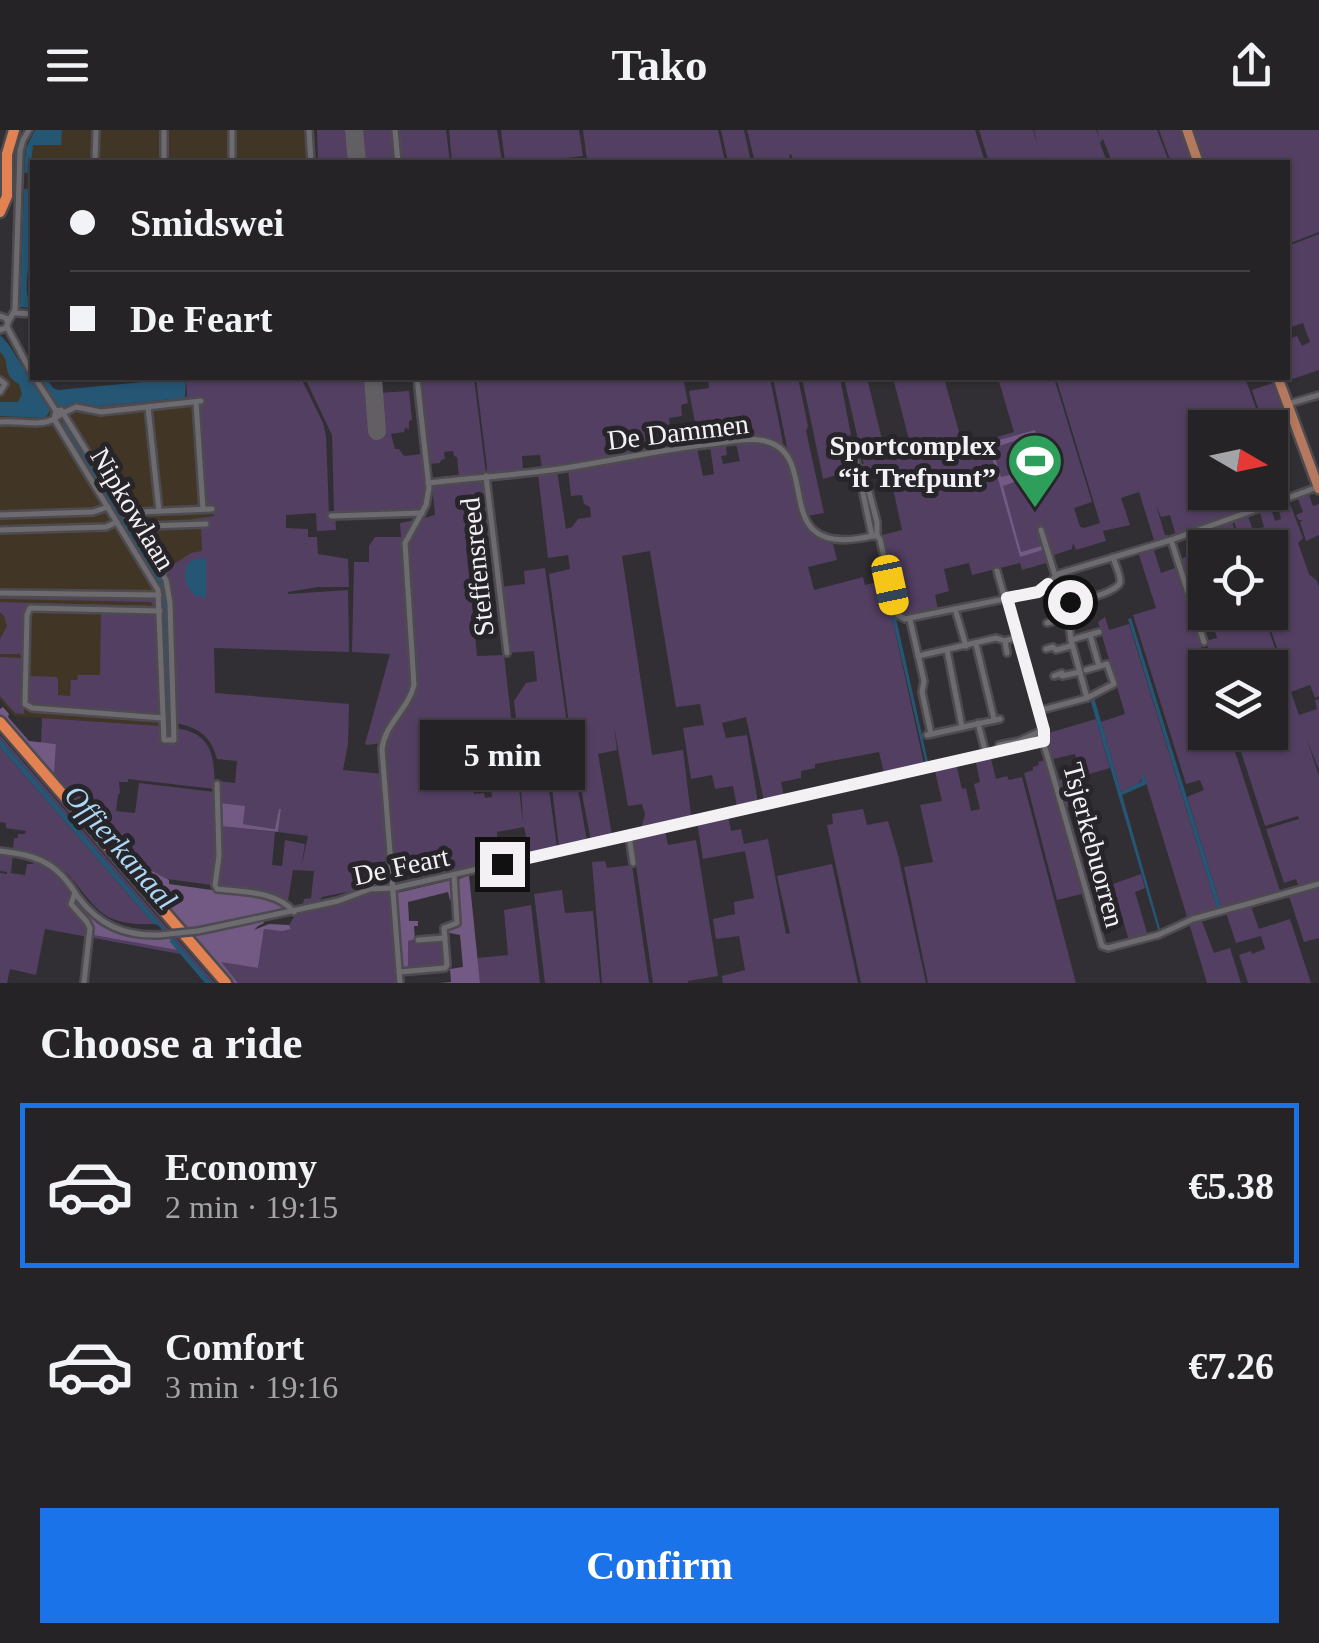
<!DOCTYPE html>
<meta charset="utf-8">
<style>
body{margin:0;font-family:"Times New Roman",serif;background:#2d2b2e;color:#f1f3f6;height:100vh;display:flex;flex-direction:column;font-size:38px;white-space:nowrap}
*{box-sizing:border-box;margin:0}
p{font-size:32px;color:#a3a4a7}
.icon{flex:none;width:55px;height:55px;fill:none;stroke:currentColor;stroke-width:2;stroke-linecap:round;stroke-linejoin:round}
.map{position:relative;height:853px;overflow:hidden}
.side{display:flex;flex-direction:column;background:#252326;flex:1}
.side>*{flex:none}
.top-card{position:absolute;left:30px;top:30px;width:1260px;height:220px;border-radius:0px;box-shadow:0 2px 8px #0004,0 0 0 2px #424043;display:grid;align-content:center;height:220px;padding:0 40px;background:#252326}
.needle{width:65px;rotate:99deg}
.fabs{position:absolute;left:1188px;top:280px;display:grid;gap:20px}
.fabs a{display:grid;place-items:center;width:100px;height:100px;border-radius:0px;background:#252326;box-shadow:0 2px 8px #0004,0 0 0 2px #424043;font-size:50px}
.end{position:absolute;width:45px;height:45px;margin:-22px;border:12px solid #f3f1f4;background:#111;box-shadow:0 0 0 5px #111}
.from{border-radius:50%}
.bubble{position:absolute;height:70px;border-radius:0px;background:#252326;box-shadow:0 2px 8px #0004,0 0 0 2px #424043;font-size:32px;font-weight:700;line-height:70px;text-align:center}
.car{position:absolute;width:30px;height:60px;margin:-30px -15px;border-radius:12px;box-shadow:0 0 8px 2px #0007;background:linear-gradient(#f5c518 24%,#345 0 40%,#f5c518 0 76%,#345 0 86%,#f5c518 0)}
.top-card b{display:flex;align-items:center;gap:35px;height:95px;font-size:38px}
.top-card b+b{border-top:2px solid #424043}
.top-card i{width:25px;height:25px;background:#f1f3f6}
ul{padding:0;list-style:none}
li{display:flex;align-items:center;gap:30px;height:165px;margin:0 20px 15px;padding:0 20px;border:5px solid transparent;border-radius:0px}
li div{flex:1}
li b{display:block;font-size:38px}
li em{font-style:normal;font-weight:700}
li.current{border-color:#1a73e8}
li>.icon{width:90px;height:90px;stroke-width:1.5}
h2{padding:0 40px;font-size:45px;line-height:120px}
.button{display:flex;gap:20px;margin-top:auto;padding:20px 40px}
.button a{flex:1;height:115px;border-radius:0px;background:#1a73e8;color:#fff;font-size:40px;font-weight:700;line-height:115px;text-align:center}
header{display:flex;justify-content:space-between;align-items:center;height:130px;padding:0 40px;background:#252326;font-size:45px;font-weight:700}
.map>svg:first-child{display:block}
.industrial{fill:#413626}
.green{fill:#533f62;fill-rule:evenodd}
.forest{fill:#725a85}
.water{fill:#255674}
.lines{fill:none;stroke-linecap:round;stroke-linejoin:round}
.taxiway{stroke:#615f63;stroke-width:8}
.runway{stroke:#615f63;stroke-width:18}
.minor-casing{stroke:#4d4b4f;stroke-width:10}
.major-casing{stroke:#4d4b4f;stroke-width:14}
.highway-casing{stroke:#4d4b4f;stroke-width:15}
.minor{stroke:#6e6b70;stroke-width:5}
.major{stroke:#b4795e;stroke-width:9}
.highway{stroke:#e28252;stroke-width:10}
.minor-bridge-casing{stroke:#4d4b4f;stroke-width:10;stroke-linecap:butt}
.minor-bridge{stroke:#6e6b70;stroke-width:5}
.route{stroke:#f3f1f4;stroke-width:12}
.labels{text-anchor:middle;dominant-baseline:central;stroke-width:10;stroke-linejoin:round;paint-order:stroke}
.street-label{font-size:28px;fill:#f3f1f4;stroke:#272529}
.poi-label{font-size:28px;font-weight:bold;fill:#f3f1f4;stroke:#272529;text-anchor:end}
.water-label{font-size:30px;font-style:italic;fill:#acd8f5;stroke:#272529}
</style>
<header><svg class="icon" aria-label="menu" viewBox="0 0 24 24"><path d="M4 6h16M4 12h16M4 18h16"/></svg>Tako<svg class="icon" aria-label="share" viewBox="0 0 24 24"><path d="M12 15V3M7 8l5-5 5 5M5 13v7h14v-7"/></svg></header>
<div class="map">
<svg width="1319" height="853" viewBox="0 0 1319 853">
<rect width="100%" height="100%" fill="#312f33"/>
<g class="industrial">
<path d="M39 0H314L316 32H32V100L25 95 28 21Z"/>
<path d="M0 205 50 281 61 275 204 268 215 380 161 596 14 586 0 569Z"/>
</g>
<g class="green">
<path d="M317 0H349L351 32H318Z"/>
<path d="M360 0H391L394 32H363Z"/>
<path d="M398 0H446L450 32H401Z"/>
<path d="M449 0H497L502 32H452Z"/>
<path d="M501 0H579L583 26 567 28V32L564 29 505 32Z"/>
<path d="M583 0H718L725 32H570L587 30Z"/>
<path d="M721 0H744L751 32H728Z"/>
<path d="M747 0H975L985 32H794L791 24 789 25 791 32H755Z"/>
<path d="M979 0H1033L1037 14 1034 0H1096L1100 9 1097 0H1157L1169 32H1112L1103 9 1100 13 1107 32H1045L1043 27V32H989Z"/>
<path d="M1159 0H1180L1192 32H1171Z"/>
<path d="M1191 0H1319V102L1288 114V32H1203Z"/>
<path d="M1319 104V240L1284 252 1283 248H1288V232L1292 230 1288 221V209L1297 206 1302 216 1310 212 1303 193 1288 198V116Z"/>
<path d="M186 248H301L323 293 326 306 329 383 334 382 332 305 305 248H367L374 301 381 300 379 263 409 261 412 290 409 291V299L405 298 404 302 391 304 395 319H399L404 326 423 324 427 362 422 379 335 384 336 400 317 401 316 383 286 385V398L308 399V407H317L318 424 348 429 349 457H318L288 462V464L348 460 349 522 214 518 215 563 349 574 348 614 343 640 383 644 390 731 365 733 367 758 322 767 318 773 303 774 304 769 311 768 314 741 293 740 288 771 266 764 218 756 220 696 275 702 272 735 282 736 285 710 305 714 301 738 308 706 278 702 281 679 279 680 276 699 243 694 219 673 218 651 235 653 237 631 217 629C211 606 198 597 175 593L171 468 162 442 191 423 202 421 201 396 147 395 137 398 130 389 131 385 163 382 162 386 145 384V386H138L136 390 153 393 192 391 193 389 215 386 205 377 199 275 202 273 103 280 80 276 64 281 62 278 75 272 97 276 185 268 187 265Z"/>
<path d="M422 248H474L486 344 487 337 476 248H683L688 273 681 275 682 286 669 288 670 296 666 298 671 317 542 339 540 325 522 326 523 341 459 347 457 327 454 326 453 321 444 322 445 329 441 330 440 333 430 334Z"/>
<path d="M708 248H770L784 318C760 299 727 310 699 313L689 261 709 258Z"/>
<path d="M773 248H798L808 296 806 301 824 383 807 386 806 383 795 335 788 322Z"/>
<path d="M802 248H840L851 305 836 309 841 331 855 329 860 352 854 354 850 345 844 346 843 343 823 349Z"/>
<path d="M844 248H867L887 330 913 325 893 248H944L966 327 989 321 987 310 1014 302 998 248H1054L1092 372 1074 378 1080 397 1084 398 1100 393 1056 248H1245L1263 297 1205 298V310L1202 307 1205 314V362L1221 363 1229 383 1223 363 1270 362V359L1274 371 1176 406 1170 385 1161 387 1156 375 1165 405H1168L1169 408 1155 413 1139 362 1121 368 1130 395 1103 401 1106 411 1076 420 1073 413 1072 419 1051 426 1050 432 1022 440 1020 433 972 445 969 433 944 439 949 461 935 465 938 480 904 486 899 482 882 405 902 400 888 335 865 340Z"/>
<path d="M1276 252 1286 279 1261 287 1252 260Z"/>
<path d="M756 312C816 326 778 396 833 414L837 430 808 437 814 460 863 447 865 455 884 450 924 634 884 643 879 622 815 634V638L801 641V648L781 652 784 666 764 671 746 587 722 593 726 608 747 605 758 673 737 677 733 656 715 659 712 645 691 649 683 598 704 595 700 574 676 577 650 421 622 426 652 625 683 620 691 685V687L641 699 645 684 642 674 628 676 614 596 617 620 598 624 612 705 591 711 570 601 549 444 570 439 568 425 548 428 538 344 557 341 566 399 572 397 578 389 591 387 590 377 584 374 582 365 571 366 568 339 637 326 697 318 703 346 714 344 710 317 726 315 727 325 721 326 723 334 740 331 736 314Z"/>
<path d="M485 349 492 414 466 416 477 526 504 525 523 694 521 656 526 660H549L557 717 530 724 524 697 497 702 499 732 423 748 421 728 394 729 386 613C392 589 414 576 418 551L408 420 409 413 421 389 435 385 432 354ZM484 599 492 667 485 668 484 663 474 664 473 654 479 653 474 600Z"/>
<path d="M1308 362 1313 376 1319 374V405L1306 411 1300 392 1303 390H1299L1296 385 1303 382 1297 366Z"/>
<path d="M1288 369 1303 408 1298 413 1309 444 1317 451 1319 457V566L1315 568 1310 555 1291 562 1299 585 1317 579 1315 570 1319 569V640L1307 610 1319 646V752L1299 758 1296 749 1284 753 1266 699 1299 689 1298 686 1265 696 1235 603 1270 602V538L1214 537 1206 511 1217 508 1212 491 1200 494 1194 475 1205 472V482L1263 483 1279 530 1282 532 1265 483 1270 482V418L1243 417 1233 389 1247 384 1253 400 1264 397 1259 379 1270 375 1275 391 1281 389 1277 373Z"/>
<path d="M415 390 402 417 412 541V561L382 613 367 615 365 614 390 524 352 522 354 432H369V416L375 407H401L400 393Z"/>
<path d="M1231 390 1241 417H1207L1201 401Z"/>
<path d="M1153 417 1161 443 1175 438 1208 537 1205 538V602L1229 603 1281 764 1222 780 1187 667 1204 660 1200 650 1186 654 1133 485 1156 478 1138 422Z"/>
<path d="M1188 426 1191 433 1205 429V467L1203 463 1191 466 1178 430Z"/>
<path d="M545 438 569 608 587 711 559 717 552 658 548 655 526 657 524 655 514 571 526 553 537 551 534 521 508 523 500 457 525 454 524 441Z"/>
<path d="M0 464 157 467V478L26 477 24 584 15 583 0 566V527L21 528 20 524H0V509L7 496 4 486 0 482V472L153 476 151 472 0 469Z"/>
<path d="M101 482 158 483 162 582 160 586 32 577 27 574V546L56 547 58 549V565L70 566 71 550H77L78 545H100Z"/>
<path d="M1105 487 1109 500 1129 494 1218 781 1188 790 1144 646 1138 654 1121 662 1101 592 1125 584 1098 492Z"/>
<path d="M0 584 53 643 56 614 41 613 42 588 162 596 163 612H176L175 598C213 603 214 626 215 659L128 649V652H119L120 663 118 665 116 681 135 683 139 653 215 662 217 727 212 755 167 749 150 740H140L144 744 142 746 190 800 184 801Z"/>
<path d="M1096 589 1110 638 1082 646 1084 656 1067 661 1081 660 1084 669 1069 674 1070 677 1066 678 1058 651 1066 646 1068 642 1079 638 1075 624 1053 629 1045 604Z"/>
<path d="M0 605 215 853H212L0 609Z"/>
<path d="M0 617 154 794C99 796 98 778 66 742L62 743 50 733 13 721 14 708H18V704H25L26 701 6 698V693L0 692Z"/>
<path d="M990 625 996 649 1007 646 1009 650 1022 647 1076 853H928L904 737 933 732 920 675 942 671 934 637 956 633 962 659 966 658 971 681 980 679 974 654 980 652 975 628Z"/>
<path d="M1045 630 1082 764 1057 770 1024 643 1033 640V637L1039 635 1038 632Z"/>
<path d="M863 679 867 695 888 691 898 725 926 853H861L827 695 833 694 832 684Z"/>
<path d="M728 685 731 701 741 699 744 714 768 709 786 804 790 803 777 746 832 734 858 853H723L722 846 745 840 739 806 716 809 713 789 735 784 734 772 754 768 745 721 703 729 697 692Z"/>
<path d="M665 700 668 715 696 710 718 846 688 851V853H653L632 708Z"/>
<path d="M0 722 13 724 11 743 25 745 27 734H33L34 729C43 734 53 738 60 746 97 786 99 809 162 806L161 808C122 809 100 802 77 770L93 805 177 820 180 824 45 799 36 845 10 839 7 853H0V743L7 744V742L0 741Z"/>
<path d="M605 731 607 738 632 735 649 853H602L592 732Z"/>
<path d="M1141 744 1145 758 1135 762 1148 806 1129 811 1113 754Z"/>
<path d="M1319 756V808L1304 812 1289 766Z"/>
<path d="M562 760 565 783 593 781 600 853H545L534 764Z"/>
<path d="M390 761 398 853H238L219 831 258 838 264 798 291 799 289 795 296 784 336 774 340 775 364 763Z"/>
<path d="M531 775 540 853H480L477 828 508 825 504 780Z"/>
<path d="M1251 776 1259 799 1290 789 1311 853H1248L1239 825 1251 821 1252 824 1265 819 1261 806 1236 813 1226 783Z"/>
<path d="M1201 789 1214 823 1230 818 1241 853H1207L1189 793Z"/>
<path d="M443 809 444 836 408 839V811Z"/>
</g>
<g class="forest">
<path d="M1035 300 1049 341 1034 345 1032 338 1043 334 1034 305 992 318 1001 347 1030 340 1032 346 1003 356 1021 422 1042 416 1041 410H1043L1046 419 1020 427 988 313Z"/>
<path d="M3 577 9 584 8 587 29 611 56 614 54 643 0 584V579Z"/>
<path d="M219 673 245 676 243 694 275 699 279 679H281L278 702 220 696Z"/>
<path d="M140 739 150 740 169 750V754L275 769 290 780 190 800 142 746 143 744Z"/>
<path d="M469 745 480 853H439L451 852 450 839 463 837 460 805 450 803 447 806V798L459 794 457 750Z"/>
<path d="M452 750 454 769 450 770 448 762 408 772 409 791H418V796H414L415 810 408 811V839L402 840 397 763Z"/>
<path d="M74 769C82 776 88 786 97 793 116 807 147 813 168 805L177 820 93 805 72 773Z"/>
<path d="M263 790 264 793 258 796 254 800 269 794 289 795 291 799 282 801 264 799 258 838 221 832 238 853H234L192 803Z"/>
</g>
<g class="water">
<path d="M35 0H62L61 15H33L30 43H24L26 18Z"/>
<path d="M24 59H30L29 90 32 97V110L28 116C31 134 24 151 28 168L32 170V178L20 177Z"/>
<path d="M0 205 9 215 50 281 45 288 0 286V272H18L22 264 19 254C0 244 12 232 0 222Z"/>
<path d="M41 248H46L53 258 58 260 186 248 185 268 97 276 75 272 62 278 61 275 58 276Z"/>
<path d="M65 291 164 454 168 470 170 606 166 605 161 460 60 294Z"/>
<path d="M205 428 206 430V468L194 465C185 454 183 446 188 433L195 429Z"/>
<path d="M884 434 928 632 951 629 882 646 884 642 924 634 925 630 880 435Z"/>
<path d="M1131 488 1222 780 1218 781 1217 778 1128 489Z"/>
<path d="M1094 567 1121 662 1141 652 1143 643 1147 654 1122 665 1161 802 1159 803 1090 569Z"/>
<path d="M0 609 212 853H205L170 812V809L158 795 154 794 0 617Z"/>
</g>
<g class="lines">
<path class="taxiway" d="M373 248H375"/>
<g class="runway">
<path d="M354 0 357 32"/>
<path d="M373 248 377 301"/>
</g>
<g class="minor-casing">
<g id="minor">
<path d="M164 0V32"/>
<path d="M232 0V32"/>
<path d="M309 0 311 32"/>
<path d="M395 0 398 32"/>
<path d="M95 32 96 0"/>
<path d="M16 183 32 184"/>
<path d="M0 186 6 188 8 193 6 198 0 200"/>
<path d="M8 192 15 180 20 21 23 10 29 0"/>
<path d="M7 197 32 244"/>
<path d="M35 248 56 281"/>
<path d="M0 250 5 254 0 262"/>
<path d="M196 272 203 379"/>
<path d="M1288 274 1319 265"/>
<path d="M148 277 159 381"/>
<path d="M63 283 166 450 170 473 174 610H164L158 460 54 289Z"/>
<path d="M0 292C18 290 40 297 54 289L56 281 61 280 63 283 76 277 101 282 201 271"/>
<path d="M855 325 872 406H877L880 409 895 478 898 485 905 489 1039 462 1058 444 1171 410 1318 357"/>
<path d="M863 339 877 392V406"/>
<path d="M486 346 507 523"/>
<path d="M428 353C472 348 516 345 559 339 610 331 660 320 711 314 728 312 748 307 765 311 825 325 764 431 872 406"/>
<path d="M0 385 93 382 108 377"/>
<path d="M126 386 140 382 212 379"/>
<path d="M331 386 422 383"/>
<path d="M0 400 106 397 117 392"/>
<path d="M1041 400 1055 445"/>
<path d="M136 401 149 396 206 394"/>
<path d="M1171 410 1204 512"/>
<path d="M997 441 1005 469"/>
<path d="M1047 454C1052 459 1059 469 1066 471 1075 474 1118 462 1120 452 1121 446 1115 434 1113 427"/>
<path d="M0 463 159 465"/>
<path d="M1007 468 1043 600V611L1102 816 1108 818 1158 805 1193 789 1319 754"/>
<path d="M955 479 966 516"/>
<path d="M160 481 30 478 27 485 25 574 32 578 163 588"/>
<path d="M910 490 924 551 922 562 931 604"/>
<path d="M1047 493 1067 488"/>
<path d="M1090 505 1099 536"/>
<path d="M1071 510 1099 502"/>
<path d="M976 514 994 589"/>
<path d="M1046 519 1053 517 1056 520 1071 516"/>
<path d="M947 520 962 597"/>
<path d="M1007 523 1005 511 1018 507"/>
<path d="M918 526 996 508 1005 511"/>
<path d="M1086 540 1107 534 1114 554 1087 568"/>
<path d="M1054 546 1062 543V546L1080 542"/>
<path d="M1038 581 1087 568 1071 510 1066 471"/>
<path d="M978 593 986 624"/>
<path d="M927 605 1000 589"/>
<path d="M999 615 1019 611 1043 600"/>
<path d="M217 654 219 726 215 755 217 759C242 762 277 761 294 782"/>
<path d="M629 706 633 733"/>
<path d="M0 721C16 723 32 725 46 733 60 741 69 753 78 767 99 795 124 806 159 805"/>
<path d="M75 763 71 774 87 792 90 798 84 853"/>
<path d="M198 801 338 771 370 759 394 758 1043 611"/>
<path d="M418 810 445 808"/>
<path d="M399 842 445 838 447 835 444 798 457 793 454 745"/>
<path d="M400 853 382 619C385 593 408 580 414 555L405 413 426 375 429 358 417 248"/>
</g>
</g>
<g class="major-casing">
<g id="major">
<path d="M1187 0 1198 32"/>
<path d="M1278 248 1319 359"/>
</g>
</g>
<g class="highway-casing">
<g id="highway">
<path d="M0 82 7 66V24L14 0"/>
<path d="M0 592 226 853"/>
</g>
</g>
<use href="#minor" class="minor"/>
<use href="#major" class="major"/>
<use href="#highway" class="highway"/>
<g class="minor-bridge-casing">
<path id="minor-bridge" d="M159 805 198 801"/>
</g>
<use href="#minor-bridge" class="minor-bridge"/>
</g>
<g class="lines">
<path class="route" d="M502 734 1044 611V600L1007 468 1038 462 1048 454 1062 470 1070 472"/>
</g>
<defs>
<g id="stadium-pin" transform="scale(2.875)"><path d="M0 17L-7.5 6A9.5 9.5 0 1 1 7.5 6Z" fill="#2e9e5b" stroke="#272529"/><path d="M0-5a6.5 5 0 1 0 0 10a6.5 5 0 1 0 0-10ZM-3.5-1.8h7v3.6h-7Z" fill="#fff"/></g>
</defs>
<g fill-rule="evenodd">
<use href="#stadium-pin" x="1035" y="331"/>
</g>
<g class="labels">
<g class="street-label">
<text transform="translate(678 302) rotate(-7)">De Dammen</text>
<text transform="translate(133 379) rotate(59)">Nipkowlaan</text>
<text transform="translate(477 437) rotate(-96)">Steffensreed</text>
<text transform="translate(1094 715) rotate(75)">Tsjerkebuorren</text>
<text transform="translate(401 736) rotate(-12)">De Feart</text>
</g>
<g class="poi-label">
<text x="996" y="315">Sportcomplex<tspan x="996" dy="32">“it Trefpunt”</tspan></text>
</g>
<g class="water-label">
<text transform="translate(121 717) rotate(49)">Offierkanaal</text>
</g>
</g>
</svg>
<div class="fabs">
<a><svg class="needle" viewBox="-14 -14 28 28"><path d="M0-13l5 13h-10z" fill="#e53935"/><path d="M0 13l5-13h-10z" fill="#a3a4a7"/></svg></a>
<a><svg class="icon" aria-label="locate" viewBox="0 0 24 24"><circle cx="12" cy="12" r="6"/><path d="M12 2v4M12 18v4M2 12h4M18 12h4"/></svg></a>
<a><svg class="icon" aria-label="layers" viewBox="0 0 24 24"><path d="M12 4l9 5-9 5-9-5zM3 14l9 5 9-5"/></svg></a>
</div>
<i class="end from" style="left:1070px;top:472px"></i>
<i class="end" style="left:502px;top:734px"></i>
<div class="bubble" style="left:420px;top:590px;width:165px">5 min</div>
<i class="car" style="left:890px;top:455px;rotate:168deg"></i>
<div class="top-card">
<b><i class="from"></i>Smidswei</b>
<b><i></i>De Feart</b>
</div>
</div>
<section class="side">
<h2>Choose a ride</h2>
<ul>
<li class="current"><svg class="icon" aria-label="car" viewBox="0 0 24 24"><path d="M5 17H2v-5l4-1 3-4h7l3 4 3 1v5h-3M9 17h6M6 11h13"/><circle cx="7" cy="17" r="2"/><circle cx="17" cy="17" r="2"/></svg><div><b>Economy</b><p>2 min · 19:15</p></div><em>€5.38</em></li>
<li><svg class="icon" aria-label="car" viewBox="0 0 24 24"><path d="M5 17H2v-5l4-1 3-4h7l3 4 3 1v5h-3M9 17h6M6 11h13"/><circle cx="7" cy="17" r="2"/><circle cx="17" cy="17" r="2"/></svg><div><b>Comfort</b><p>3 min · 19:16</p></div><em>€7.26</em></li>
</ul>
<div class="button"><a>Confirm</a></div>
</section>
